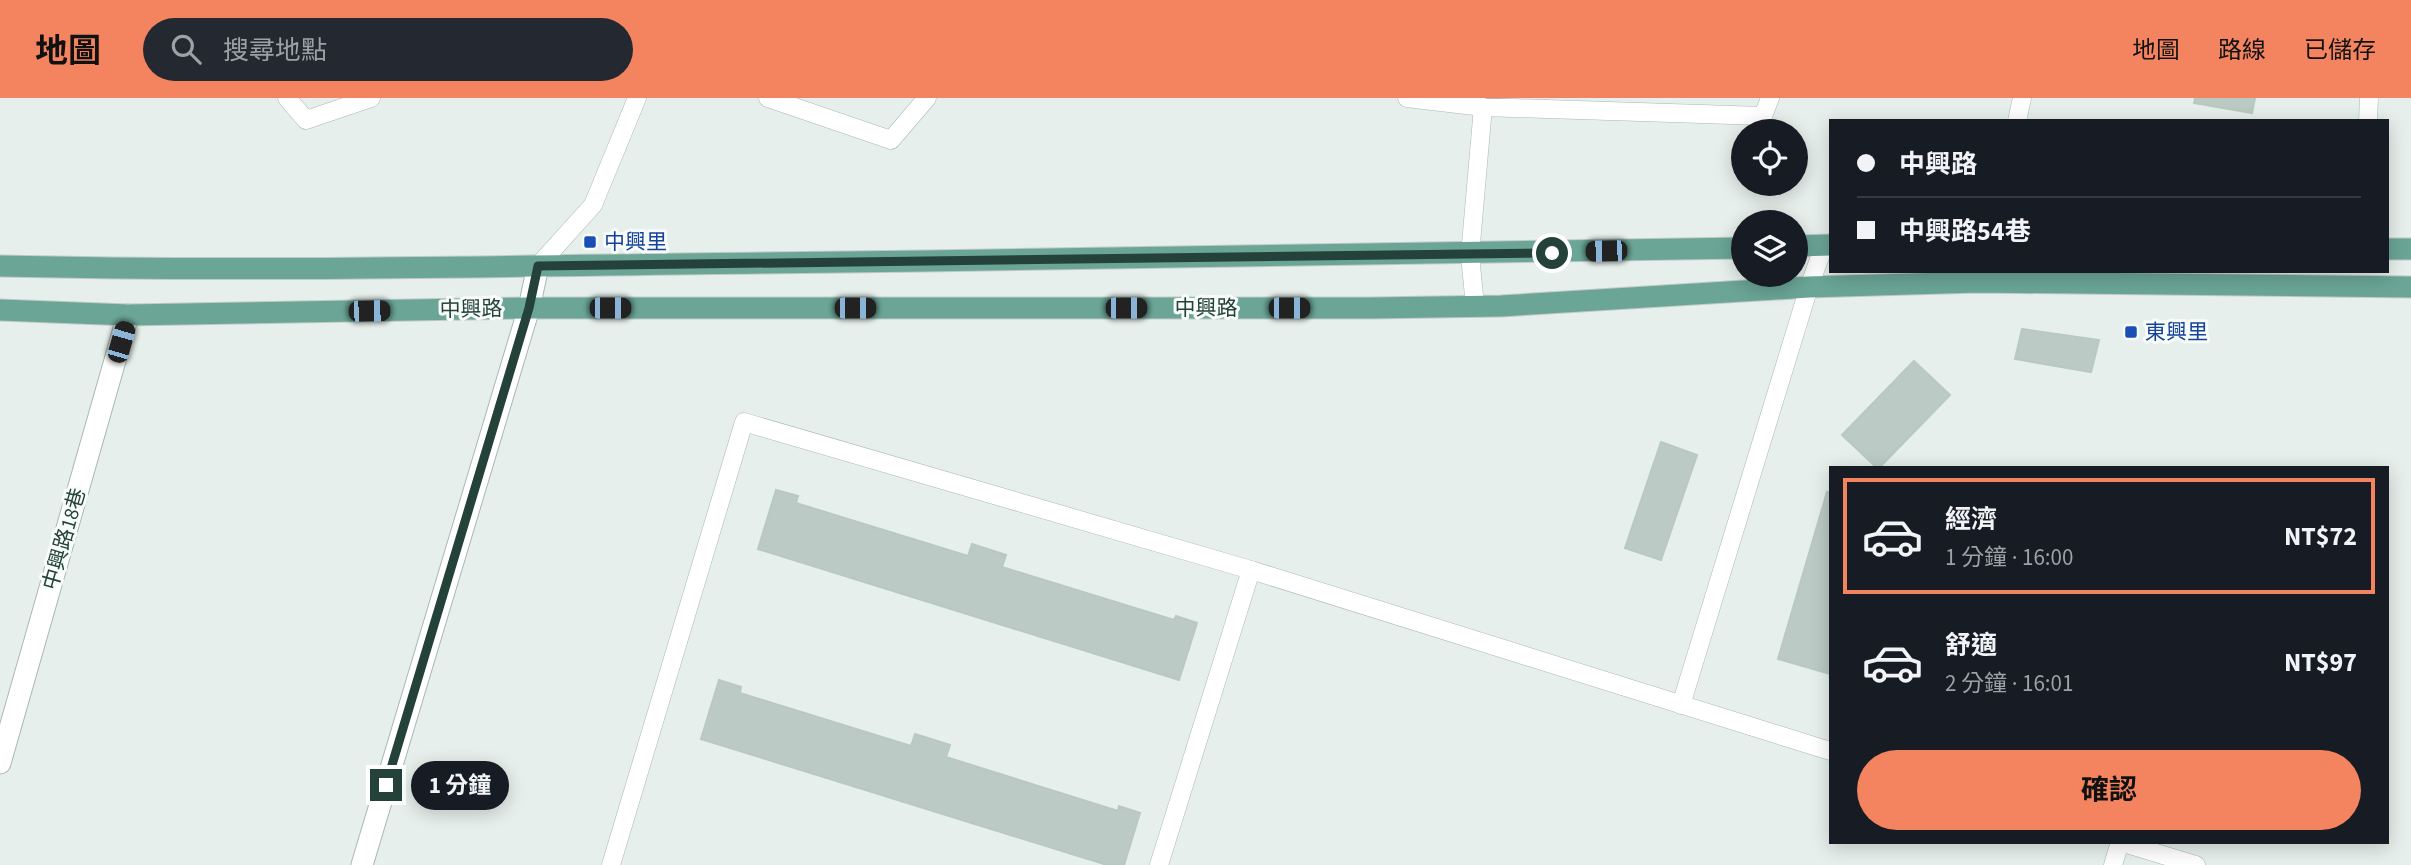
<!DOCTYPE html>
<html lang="zh-TW">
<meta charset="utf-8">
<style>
body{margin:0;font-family:"Source Sans 3","Noto Sans TC",sans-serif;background:#242831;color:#f1f3f6;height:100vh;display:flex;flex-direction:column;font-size:26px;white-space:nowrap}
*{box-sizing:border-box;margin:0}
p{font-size:23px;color:#9ea1a6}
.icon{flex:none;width:38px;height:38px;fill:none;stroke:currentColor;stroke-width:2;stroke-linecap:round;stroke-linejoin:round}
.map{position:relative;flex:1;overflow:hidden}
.panel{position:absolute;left:1829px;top:368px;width:560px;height:378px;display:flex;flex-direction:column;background:#171b24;border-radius:0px;box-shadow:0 4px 18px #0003}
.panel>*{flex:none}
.guide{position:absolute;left:1829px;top:21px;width:560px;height:154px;border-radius:0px;box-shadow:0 4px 18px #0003;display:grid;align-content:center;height:154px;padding:0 28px;background:#171b24}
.fabs{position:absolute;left:1731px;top:21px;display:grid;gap:14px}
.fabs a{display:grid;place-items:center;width:77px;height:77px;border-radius:50%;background:#171b24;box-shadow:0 4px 18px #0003;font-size:35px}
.end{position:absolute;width:32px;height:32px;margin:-16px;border:9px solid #24423a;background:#fff;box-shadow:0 0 0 4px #fff}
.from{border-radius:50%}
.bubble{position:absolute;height:49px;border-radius:24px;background:#171b24;box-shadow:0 4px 18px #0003;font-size:23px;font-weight:700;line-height:49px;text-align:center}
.car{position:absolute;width:21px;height:42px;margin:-21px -10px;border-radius:9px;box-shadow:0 0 5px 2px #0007;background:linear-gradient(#222 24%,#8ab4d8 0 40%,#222 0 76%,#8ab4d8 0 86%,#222 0)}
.guide b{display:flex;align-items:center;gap:24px;height:66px;font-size:26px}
.guide b+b{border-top:2px solid #363941}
.guide i{width:18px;height:18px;background:#f1f3f6}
ul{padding:12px 0 0;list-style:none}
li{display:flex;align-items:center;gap:21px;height:116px;margin:0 14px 10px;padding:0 14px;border:4px solid transparent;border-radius:0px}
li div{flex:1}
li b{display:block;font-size:26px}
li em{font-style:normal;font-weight:700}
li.selected{border-color:#f4845f}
li>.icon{width:63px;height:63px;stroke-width:1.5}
.cta{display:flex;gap:14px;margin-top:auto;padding:14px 28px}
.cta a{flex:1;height:80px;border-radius:42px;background:#f4845f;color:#111;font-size:28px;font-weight:700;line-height:80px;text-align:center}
header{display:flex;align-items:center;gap:42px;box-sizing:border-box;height:98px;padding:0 35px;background:#f4845f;color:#111}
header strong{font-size:33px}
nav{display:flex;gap:38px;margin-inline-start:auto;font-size:24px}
.search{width:490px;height:63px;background:#242831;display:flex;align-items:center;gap:18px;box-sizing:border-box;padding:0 24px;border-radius:38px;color:#9ea1a6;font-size:26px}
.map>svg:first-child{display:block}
.building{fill:#bbcac4;stroke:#b8c9c2;stroke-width:2}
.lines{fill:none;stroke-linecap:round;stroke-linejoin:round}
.service-casing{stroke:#a8b8b2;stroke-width:19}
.minor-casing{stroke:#a8b8b2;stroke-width:23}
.primary-casing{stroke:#c2cac8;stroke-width:23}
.service{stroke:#fff;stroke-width:18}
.minor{stroke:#fff;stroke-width:21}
.primary{stroke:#6aa596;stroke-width:21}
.route{stroke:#24423a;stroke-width:9}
.transit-dot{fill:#1a4fb4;stroke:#f7fbf9;stroke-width:2.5}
.labels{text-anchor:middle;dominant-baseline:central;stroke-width:6;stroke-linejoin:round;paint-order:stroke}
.transit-label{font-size:21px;fill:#164399;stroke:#f7fbf9;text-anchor:start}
.street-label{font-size:21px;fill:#24423a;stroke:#f7fbf9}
</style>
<header>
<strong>地圖</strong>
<div class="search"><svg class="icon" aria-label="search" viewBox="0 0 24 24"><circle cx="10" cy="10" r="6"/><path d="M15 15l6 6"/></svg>搜尋地點</div>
<nav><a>地圖</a><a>路線</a><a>已儲存</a></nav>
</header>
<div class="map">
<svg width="2411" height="767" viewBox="0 0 2411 767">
<rect width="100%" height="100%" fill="#e6efeb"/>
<g class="building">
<path d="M2195 0H2255L2252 15 2194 5Z"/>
<path d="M2022 231 2099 242 2091 274 2015 261Z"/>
<path d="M1914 263 1950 297 1880 369H1876L1842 337Z"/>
<path d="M1661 344 1697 357 1661 462 1625 450Z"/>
<path d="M776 392 798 398 796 405 968 458 972 446 1006 457 1002 469 1174 522 1176 518 1197 525 1179 582 758 451Z"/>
<path d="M1827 394 1830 395V576L1778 561Z"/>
<path d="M719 582 741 589 740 595 911 648 915 636 950 647 946 659 1118 713 1119 708 1140 715 1124 767H1107L701 641Z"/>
</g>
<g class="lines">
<g class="service-casing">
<g id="service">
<path d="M287 0 306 22 371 0"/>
<path d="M768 0 891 42 927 0"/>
<path d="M1407 0 1483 9 1763 18 1770 0"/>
<path d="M2017 23 2022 0"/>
<path d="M2368 23 2369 0"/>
<path d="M538 168 593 107 637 0"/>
<path d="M1475 208 1470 157 1483 9"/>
<path d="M1681 607 1809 189 1824 148"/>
<path d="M2120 744 2196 767"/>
<path d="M611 767 744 324 1251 472"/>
<path d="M1159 767 1251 472 1830 653"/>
<path d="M2113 767 2120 744"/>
</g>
</g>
<g class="minor-casing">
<g id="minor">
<path d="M0 665 128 217"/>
<path d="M362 767 529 210 538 168"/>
</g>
</g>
<g class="primary-casing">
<g id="primary">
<path d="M1796 148 1830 147"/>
<path d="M2387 151H2411"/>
<path d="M0 168C254 174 508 168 762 165 1089 161 1416 158 1743 150"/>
<path d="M0 212 128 217 529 210H1371L1501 208 1809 189 1978 184 2411 189"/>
</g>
</g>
<use href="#service" class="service"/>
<use href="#minor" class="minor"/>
<use href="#primary" class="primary"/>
</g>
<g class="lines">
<path class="route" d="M386 687 529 210 538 168 1552 155"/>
</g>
<g class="transit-dot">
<rect x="583" y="137" width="14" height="14" rx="3.5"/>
<rect x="2124" y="227" width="14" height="14" rx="3.5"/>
</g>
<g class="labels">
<g class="transit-label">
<text x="604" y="144">中興里</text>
<text x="2145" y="234">東興里</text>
</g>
<g class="street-label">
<text x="1206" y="210">中興路</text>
<text transform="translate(471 211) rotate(-1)">中興路</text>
<text transform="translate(64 441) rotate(-74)">中興路18巷</text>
</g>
</g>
</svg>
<div class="fabs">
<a><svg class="icon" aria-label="locate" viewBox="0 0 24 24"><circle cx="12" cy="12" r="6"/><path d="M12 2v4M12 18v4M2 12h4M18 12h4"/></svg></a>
<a><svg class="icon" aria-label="layers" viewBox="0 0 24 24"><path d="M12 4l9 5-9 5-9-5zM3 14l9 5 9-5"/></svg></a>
</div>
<i class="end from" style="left:1552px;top:155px"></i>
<i class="end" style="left:386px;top:687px"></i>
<div class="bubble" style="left:411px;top:663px;width:98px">1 分鐘</div>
<i class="car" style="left:1606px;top:153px;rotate:269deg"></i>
<i class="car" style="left:610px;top:210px;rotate:90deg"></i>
<i class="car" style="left:855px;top:210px;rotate:90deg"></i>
<i class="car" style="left:1126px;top:210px;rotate:90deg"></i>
<i class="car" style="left:1289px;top:210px;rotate:90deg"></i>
<i class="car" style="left:369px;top:213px;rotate:89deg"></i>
<i class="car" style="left:121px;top:244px;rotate:16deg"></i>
<div class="guide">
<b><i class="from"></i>中興路</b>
<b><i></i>中興路54巷</b>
</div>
<section class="panel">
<ul>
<li class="selected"><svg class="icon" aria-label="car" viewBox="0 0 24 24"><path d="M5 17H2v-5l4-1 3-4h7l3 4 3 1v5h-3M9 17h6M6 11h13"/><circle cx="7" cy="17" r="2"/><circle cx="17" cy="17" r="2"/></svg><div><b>經濟</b><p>1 分鐘 · 16:00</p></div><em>NT$72</em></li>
<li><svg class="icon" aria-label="car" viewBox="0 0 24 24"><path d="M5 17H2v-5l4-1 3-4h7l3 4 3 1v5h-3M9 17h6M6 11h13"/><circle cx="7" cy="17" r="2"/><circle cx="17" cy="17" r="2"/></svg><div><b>舒適</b><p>2 分鐘 · 16:01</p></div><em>NT$97</em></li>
</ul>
<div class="cta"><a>確認</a></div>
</section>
</div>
